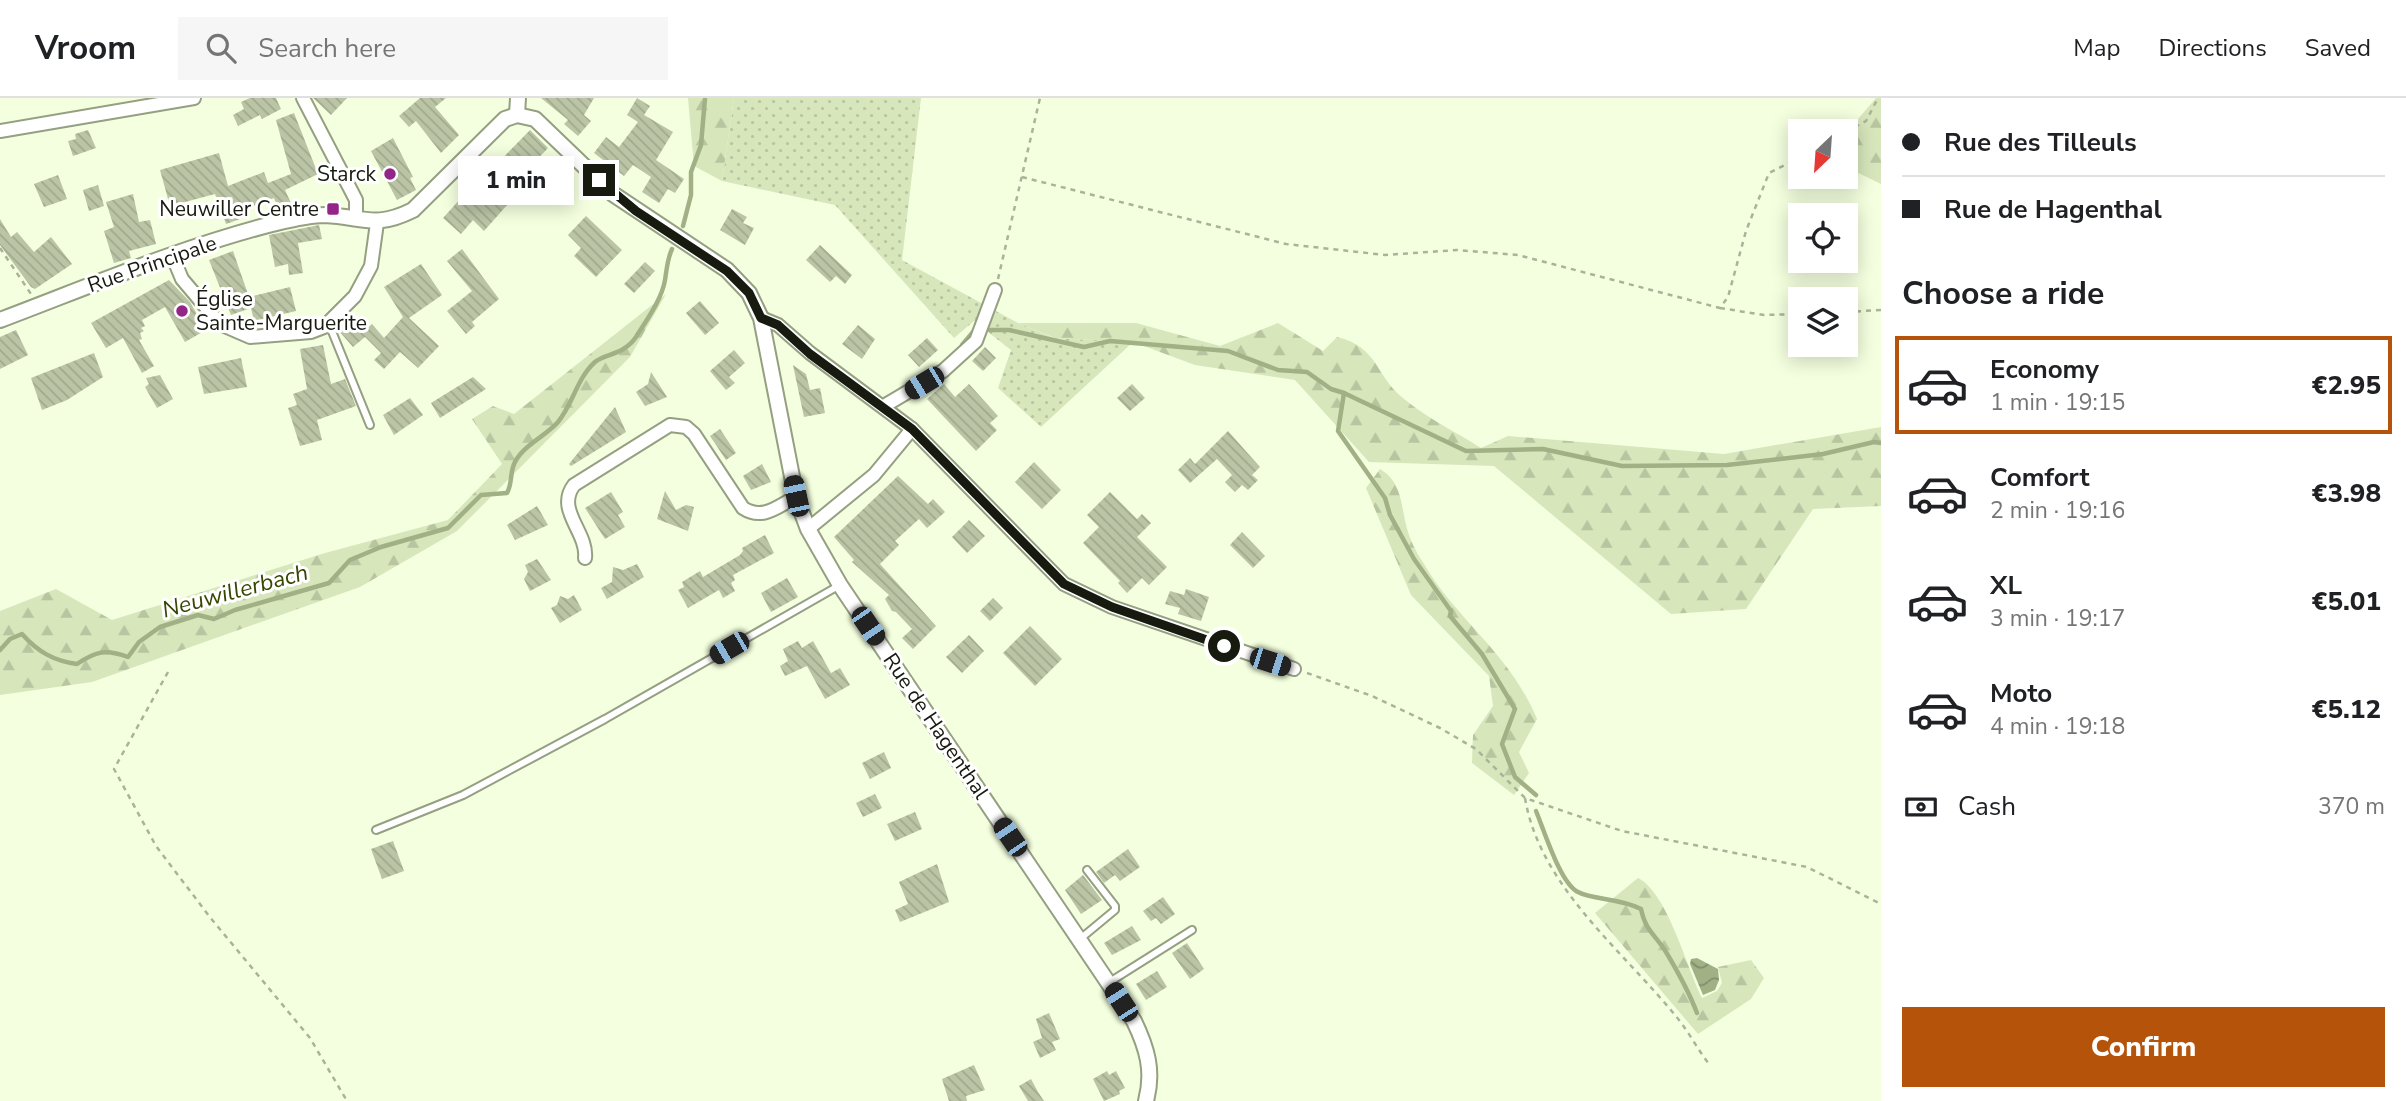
<!DOCTYPE html>
<meta charset="utf-8">
<style>
body{margin:0;font-family:"Nunito Sans",sans-serif;background:#f6f6f6;color:#202124;height:100vh;display:flex;flex-direction:column;font-size:26px;white-space:nowrap}
*{box-sizing:border-box;margin:0}
p{font-size:23px;color:#757577}
.icon{flex:none;width:38px;height:38px;fill:none;stroke:currentColor;stroke-width:2;stroke-linecap:round;stroke-linejoin:round}
.map{position:relative;flex:1;overflow:hidden}
.sheet{display:flex;flex-direction:column;background:#fff;width:525px}
.sheet>*{flex:none}
.banner{display:grid;align-content:center;height:154px;padding:0 21px;background:#fff}
.needle{width:46px;rotate:205deg}
.fabs{position:absolute;left:1788px;top:21px;display:grid;gap:14px}
.fabs a{display:grid;place-items:center;width:70px;height:70px;border-radius:0px;background:#fff;box-shadow:0 4px 18px #0003;font-size:35px}
.end{position:absolute;width:32px;height:32px;margin:-16px;border:9px solid #171a0f;background:#fff;box-shadow:0 0 0 4px #fff}
.from{border-radius:50%}
.bubble{position:absolute;height:49px;border-radius:0px;background:#fff;box-shadow:0 4px 18px #0003;font-size:23px;font-weight:800;line-height:49px;text-align:center}
.car{position:absolute;width:21px;height:42px;margin:-21px -10px;border-radius:9px;box-shadow:0 0 5px 2px #0007;background:linear-gradient(#222 24%,#8ab4d8 0 40%,#222 0 76%,#8ab4d8 0 86%,#222 0)}
.banner b{display:flex;align-items:center;gap:24px;height:66px;font-size:26px}
.banner b+b{border-top:2px solid #e0e0e0}
.banner i{width:18px;height:18px;background:#202124}
ul{padding:0;list-style:none}
li{display:flex;align-items:center;gap:21px;height:98px;margin:0 14px 10px;padding:0 7px;border:4px solid transparent;border-radius:0px}
li div{flex:1}
li b{display:block;font-size:26px}
li em{font-style:normal;font-weight:800}
li.selected{border-color:#b45309}
li>.icon{width:63px;height:63px;stroke-width:1.5}
h2{padding:0 21px;font-size:32px;line-height:84px}
.pay{display:flex;align-items:center;gap:18px;height:77px;padding:0 21px;font-size:26px}
.pay p{margin-inline-start:auto}
.action{display:flex;gap:14px;margin-top:auto;padding:14px 21px}
.action a{flex:1;height:80px;border-radius:0px;background:#b45309;color:#fff;font-size:28px;font-weight:800;line-height:80px;text-align:center}
header{display:flex;align-items:center;gap:42px;box-sizing:border-box;height:98px;padding:0 35px;background:#fff;border-bottom:2px solid #e0e0e0}
header strong{font-size:33px}
nav{display:flex;gap:38px;margin-inline-start:auto;font-size:24px}
.search{width:490px;height:63px;background:#f6f6f6;display:flex;align-items:center;gap:18px;box-sizing:border-box;padding:0 24px;border-radius:0px;color:#757577;font-size:26px}
main{display:flex;flex:1;min-height:0}
.map>svg:first-child{display:block}
.grass{fill:url(#grass-dots)}
.forest{fill:url(#forest-firs)}
.water{fill:url(#water-waves)}
.lines{fill:none;stroke-linecap:round;stroke-linejoin:round}
.stream{stroke:#a2b085;stroke-width:4.5}
.building{fill:url(#building-back-hatch)}
.service-casing{stroke:#959f81;stroke-width:10}
.minor-casing{stroke:#959f81;stroke-width:16}
.tertiary-casing{stroke:#959f81;stroke-width:18}
.path{stroke:#aab39a;stroke-width:2.5;stroke-dasharray:5 5;stroke-linecap:butt}
.service{stroke:#fff;stroke-width:6}
.minor{stroke:#fff;stroke-width:12}
.tertiary{stroke:#fff;stroke-width:14}
.route{stroke:#171a0f;stroke-width:9}
.poi-dot{fill:#922587;stroke:#fff;stroke-width:2.5}
.labels{text-anchor:middle;dominant-baseline:central;stroke-width:6;stroke-linejoin:round;paint-order:stroke}
.poi-label{font-size:21px;fill:#171a0f;stroke:#fff;text-anchor:end}
.street-label{font-size:21px;fill:#171a0f;stroke:#fff}
.water-label{font-size:23px;font-style:italic;fill:#374600;stroke:#fff}
</style>
<header>
<strong>Vroom</strong>
<div class="search"><svg class="icon" aria-label="search" viewBox="0 0 24 24"><circle cx="10" cy="10" r="6"/><path d="M15 15l6 6"/></svg>Search here</div>
<nav><a>Map</a><a>Directions</a><a>Saved</a></nav>
</header>
<main>
<div class="map">
<svg width="1881" height="1003" viewBox="0 0 1881 1003">
<defs>
<pattern id="grass-dots" width="8" height="8" patternUnits="userSpaceOnUse" patternTransform="scale(1.75)"><rect width="8" height="8" fill="#d7e6bb"/><path d="M2 2h.1M6 6h.1" fill="none" stroke="#b8c5a0" stroke-width="1.8" stroke-linecap="round"/></pattern>
<pattern id="forest-firs" width="22" height="20" patternUnits="userSpaceOnUse" patternTransform="scale(1.75)"><rect width="22" height="20" fill="#d7e6bb"/><path d="M5 1l3.5 6h-7zM16 11l3.5 6h-7z" fill="#b8c5a0"/></pattern>
<pattern id="water-waves" width="16" height="10" patternUnits="userSpaceOnUse" patternTransform="scale(1.75)"><rect width="16" height="10" fill="#a2b085"/><path d="M0 5q4-4 8 0t8 0" fill="none" stroke="#838e6b"/></pattern>
<pattern id="building-back-hatch" width="6" height="6" patternUnits="userSpaceOnUse" patternTransform="scale(1.75)"><rect width="6" height="6" fill="#bbc5a6"/><path d="M-1 5l2 2M0 0l6 6M5-1l2 2" fill="none" stroke="#a0a98e"/></pattern>
</defs>
<rect width="100%" height="100%" fill="#f4ffdf"/>
<path class="grass" d="M734 0H921L902 162 1018 225 1054 240 1133 244 1041 329 998 290 1011 252 974 223 954 240 835 107 722 83Z"/>
<g class="forest">
<path d="M688 0H734L722 83 694 68Z"/>
<path d="M1876 0H1881V86L1846 69V35Z"/>
<path d="M666 196 630 259 457 433 360 489 92 584 0 597V513L56 491 112 522 325 455 448 422 502 366 472 321 493 308 514 316Z"/>
<path d="M1018 225H1136L1220 248 1278 225 1323 253 1337 239C1379 249 1375 278 1403 300 1425 319 1456 334 1481 350L1508 338 1724 356 1881 329V408L1813 411 1746 511 1671 516 1494 368 1369 364 1295 282 1195 267 1133 244 1055 240Z"/>
<path d="M1380 371C1405 386 1400 412 1409 437 1412 446 1418 457 1424 466 1458 524 1509 554 1537 621L1519 654 1529 675 1514 697 1472 665 1473 637 1493 608 1489 578 1411 497 1366 390Z"/>
<path d="M1638 780C1667 794 1687 870 1702 900L1717 893 1722 885 1718 869 1751 862 1764 880 1751 901 1698 936 1595 815Z"/>
</g>
<path class="water" d="M1697 860 1718 871 1719 882 1715 892 1703 897 1690 866 1691 861Z"/>
<g class="lines">
<g class="stream">
<path d="M683 128 691 97V74L701 47 705 0"/>
<path d="M990 232H1009L1084 249 1110 243 1228 253 1278 272 1307 274 1331 291 1344 295 1338 333 1385 400 1390 417 1414 461 1451 513 1450 518 1482 556 1515 611 1502 646 1515 679 1536 697"/>
<path d="M962 247 973 234"/>
<path d="M1344 295 1466 353 1543 351 1622 368 1727 367 1823 356 1874 344 1881 345"/>
<path d="M0 552 10 541 22 536C38 554 54 563 77 566 96 553 106 551 128 559L139 544 160 529 198 517 214 521 235 512 329 485 350 462 381 449 448 430 481 397 507 395C512 386 510 379 513 369 519 349 545 339 558 324 573 306 577 280 595 264 604 256 624 257 636 239 646 223 662 201 665 182 667 170 667 162 672 151"/>
<path d="M1536 713C1544 732 1560 785 1578 794 1593 802 1621 800 1641 811 1646 834 1655 836 1666 854 1678 874 1689 894 1697 915"/>
</g>
</g>
<g class="building">
<path d="M250 0H276L281 11 262 21 260 17 238 28 233 17 244 11 241 4Z"/>
<path d="M313 0H347L331 17Z"/>
<path d="M420 0H446L435 9 459 37 441 55 416 23 409 29 399 18Z"/>
<path d="M541 0H594L584 17 591 23 578 38 564 26 568 22Z"/>
<path d="M637 0 650 8 644 17 673 34 656 62 684 81 675 95 668 91 659 105 642 94 651 79 633 67 624 78 594 55 606 39 619 49 638 24 627 17Z"/>
<path d="M294 15 318 76 285 92 291 105 278 110 274 100 243 112 246 119 226 126 215 96 170 108 160 72 219 55 228 88 264 74 268 85 291 76 276 22Z"/>
<path d="M88 32 96 50 73 58 68 43 76 41 75 36Z"/>
<path d="M530 32 548 50 529 70 532 72 511 92 516 97 484 133 473 122 461 136 443 120 488 70 490 73Z"/>
<path d="M393 40 413 79 410 80 416 92 397 102 371 53Z"/>
<path d="M58 77 67 101 44 109 34 86Z"/>
<path d="M98 87 104 108 89 113 83 92Z"/>
<path d="M133 96 139 124 150 122 156 146 129 153 131 160 114 165 104 133 114 129 106 104Z"/>
<path d="M732 111 747 119 743 125 754 130 745 147 720 132Z"/>
<path d="M586 118 622 152 596 179 574 158 581 150 568 137Z"/>
<path d="M0 121 11 139 17 134 34 154 51 139 72 166 35 191 31 189 0 147Z"/>
<path d="M319 127 322 141 298 145 303 175 289 177 288 166 275 169 269 137Z"/>
<path d="M820 147 852 177 845 186 836 178 830 184 806 162Z"/>
<path d="M462 151 499 201 472 224 475 228 466 236 447 213 472 193 447 163Z"/>
<path d="M233 153 249 199 290 189 296 213 254 223 251 210 231 217 209 162Z"/>
<path d="M645 164 655 173 634 195 624 186Z"/>
<path d="M421 166 442 197 409 220 439 248 418 270 400 254 384 271 374 262 381 255 365 239 353 249 338 232 353 219 364 233 372 226 384 240 403 219 384 189Z"/>
<path d="M169 182 190 204 206 232 185 244 165 209 142 222 145 228 141 230 144 233 140 235 142 241 139 242 154 268 142 275 123 240 106 250 91 225Z"/>
<path d="M700 203 719 225 705 237 686 215Z"/>
<path d="M858 227 875 241 862 261 842 246Z"/>
<path d="M16 232 28 257 0 271V239Z"/>
<path d="M927 240 938 252 919 269 908 257Z"/>
<path d="M323 247 331 286 345 281 356 308 317 322 322 342 300 348 288 310 297 307 293 296 307 291 300 251Z"/>
<path d="M985 249 996 260 983 273 972 263Z"/>
<path d="M734 252 745 265 729 279 735 285 726 292 710 273Z"/>
<path d="M94 255 103 279 67 302 42 312 31 280Z"/>
<path d="M241 260 247 289 204 296 198 269Z"/>
<path d="M793 267 806 276 810 292 820 290 825 315 804 319Z"/>
<path d="M651 274 667 299 645 308 636 294 648 286Z"/>
<path d="M160 277 173 301 157 310 145 289 149 286 146 280Z"/>
<path d="M473 279 486 291 440 320 431 305Z"/>
<path d="M944 286 955 299 969 286 998 318 990 325 997 332 976 353 927 301Z"/>
<path d="M1132 286 1145 300 1130 313 1117 300Z"/>
<path d="M410 300 423 317 394 337 383 317Z"/>
<path d="M615 309 626 334 571 368 569 366Z"/>
<path d="M720 331 736 355 726 362 710 338Z"/>
<path d="M1228 333 1260 369 1252 377 1258 382 1248 392 1242 387 1235 394 1225 384 1232 377 1217 361 1190 385 1178 372 1190 360 1195 366Z"/>
<path d="M1034 364 1061 392 1042 411 1015 384Z"/>
<path d="M762 366 771 384 751 392 743 378Z"/>
<path d="M898 378 928 406 933 401 945 414 927 430 919 421 895 443 899 447 880 466 936 528 913 551 902 540 912 531 896 514 892 513 885 501 889 497 852 464 854 462 834 439Z"/>
<path d="M665 393 676 412 686 407 694 409 688 433 657 421Z"/>
<path d="M611 394 623 414 618 417 625 429 605 441 585 410Z"/>
<path d="M1110 394 1137 421 1142 416 1151 425 1137 439 1167 469 1149 487 1142 480 1127 495 1118 485 1120 483 1083 445 1099 429 1087 417Z"/>
<path d="M537 408 548 427 515 442 507 427Z"/>
<path d="M969 422 985 438 967 455 952 439Z"/>
<path d="M1242 434 1265 458 1253 470 1230 447Z"/>
<path d="M765 437 774 455 733 477 735 482 731 485 735 493 723 500 719 492 688 510 678 492 684 489 682 484 700 473 703 479 740 457 743 453 742 450Z"/>
<path d="M537 461 551 482 530 493 524 481 528 474 525 467Z"/>
<path d="M637 466 644 479 607 501 601 490 612 484 613 469 623 472Z"/>
<path d="M787 480 798 499 771 514 761 495Z"/>
<path d="M1186 491 1209 499 1201 523 1178 516 1180 510 1165 506 1170 493 1184 497Z"/>
<path d="M574 497 582 512 560 525 551 510 557 507 560 498 568 501Z"/>
<path d="M993 500 1003 510 990 523 980 513Z"/>
<path d="M1030 528 1062 561 1035 588 1003 555Z"/>
<path d="M969 537 984 553 962 575 946 559Z"/>
<path d="M798 543 802 550 813 543 831 575 840 570 850 587 825 601 807 568 785 578 780 568 788 563 783 551Z"/>
<path d="M884 654 891 670 870 681 862 665Z"/>
<path d="M875 696 882 710 863 719 856 705Z"/>
<path d="M915 714 922 731 895 743 887 726Z"/>
<path d="M393 743 404 773 382 781 371 751Z"/>
<path d="M1128 751 1140 769 1120 783 1115 777 1104 785 1096 774Z"/>
<path d="M937 766 949 804 900 824 895 812 908 806 899 784Z"/>
<path d="M1083 777 1102 802 1081 816 1065 792Z"/>
<path d="M1163 799 1175 816 1161 826 1156 820 1151 823 1143 813Z"/>
<path d="M1132 828 1141 842 1112 857 1104 845Z"/>
<path d="M1187 845 1204 871 1190 881 1172 855Z"/>
<path d="M1157 873 1167 889 1146 902 1136 886Z"/>
<path d="M1049 915 1060 941 1052 944 1056 952 1040 960 1033 944 1042 940 1036 921Z"/>
<path d="M974 967 985 992 966 998 967 1003H949L942 981Z"/>
<path d="M1107 973 1109 977 1116 973 1125 990 1119 993 1120 996 1104 1003 1093 981Z"/>
<path d="M1031 981 1038 994 1044 1003H1028L1019 988Z"/>
</g>
<g class="lines">
<g class="service-casing">
<g id="service">
<path d="M329 226 370 327"/>
<path d="M376 732 463 697 605 621 840 487"/>
<path d="M1080 841 1115 812V808L1087 772"/>
<path d="M1108 885 1192 832"/>
</g>
</g>
<g class="minor-casing">
<g id="minor">
<path d="M303 0 356 102V121"/>
<path d="M0 33 194 0"/>
<path d="M172 157 182 181 220 226 250 239 311 234 324 229 355 198 371 168 377 125"/>
<path d="M761 220 778 227 810 255 912 331 1064 486 1112 509 1294 571"/>
<path d="M884 308 943 273 976 243 995 192"/>
<path d="M808 431 874 377 912 331"/>
<path d="M585 460C588 434 555 412 574 387L670 327 686 329 694 336 743 410C763 423 778 408 796 399"/>
</g>
</g>
<g class="tertiary-casing">
<g id="tertiary">
<path d="M517 17 518 0"/>
<path d="M0 222C90 188 179 150 272 126 289 122 309 117 325 117 364 119 375 131 413 112L505 21 517 17 535 21 613 96 727 172 749 195 761 220 796 399 808 431 840 487 1134 923C1147 950 1154 973 1146 1003"/>
</g>
</g>
<g class="path">
<path d="M1846 34 1866 23 1878 0"/>
<path d="M1022 79 1286 146 1385 157 1457 152 1518 157 1720 210 1728 199 1746 133 1769 75 1801 59"/>
<path d="M0 150 31 196"/>
<path d="M998 181 1040 0"/>
<path d="M1720 210 1764 217 1801 216"/>
<path d="M1846 214 1881 212"/>
<path d="M168 574 114 671 156 748 209 818 310 940 347 1003"/>
<path d="M1307 575 1372 598 1440 630 1476 651 1525 700 1622 733 1807 769 1881 806"/>
<path d="M1525 700C1540 790 1625 854 1679 922 1690 936 1698 952 1709 966"/>
</g>
<use href="#service" class="service"/>
<use href="#minor" class="minor"/>
<use href="#tertiary" class="tertiary"/>
</g>
<g class="lines">
<path class="route" d="M599 82 636 113 727 173 749 195 761 220 778 227 810 256 912 331 1064 486 1112 509 1224 548"/>
</g>
<g class="poi-dot">
<circle cx="390" cy="76" r="7"/>
<rect x="326" y="104" width="14" height="14" rx="3.5"/>
<circle cx="182" cy="213" r="7"/>
</g>
<g class="labels">
<g class="poi-label">
<text x="376" y="76">Starck</text>
<text x="319" y="111">Neuwiller Centre</text>
<text x="196" y="201" text-anchor="start">Église<tspan x="196" dy="24">Sainte-Marguerite</tspan></text>
</g>
<g class="street-label">
<text transform="translate(152 166) rotate(-19)">Rue Principale</text>
<text transform="translate(936 628) rotate(56)">Rue de Hagenthal</text>
</g>
<g class="water-label">
<text transform="translate(235 493) rotate(-15)">Neuwillerbach</text>
</g>
</g>
</svg>
<div class="fabs">
<a><svg class="needle" viewBox="-14 -14 28 28"><path d="M0-13l5 13h-10z" fill="#e53935"/><path d="M0 13l5-13h-10z" fill="#757577"/></svg></a>
<a><svg class="icon" aria-label="locate" viewBox="0 0 24 24"><circle cx="12" cy="12" r="6"/><path d="M12 2v4M12 18v4M2 12h4M18 12h4"/></svg></a>
<a><svg class="icon" aria-label="layers" viewBox="0 0 24 24"><path d="M12 4l9 5-9 5-9-5zM3 14l9 5 9-5"/></svg></a>
</div>
<i class="end from" style="left:1224px;top:548px"></i>
<i class="end" style="left:599px;top:82px"></i>
<div class="bubble" style="left:458px;top:58px;width:116px">1 min</div>
<i class="car" style="left:924px;top:285px;rotate:239deg"></i>
<i class="car" style="left:796px;top:398px;rotate:348deg"></i>
<i class="car" style="left:868px;top:528px;rotate:146deg"></i>
<i class="car" style="left:729px;top:550px;rotate:240deg"></i>
<i class="car" style="left:1270px;top:564px;rotate:108deg"></i>
<i class="car" style="left:1010px;top:739px;rotate:326deg"></i>
<i class="car" style="left:1121px;top:904px;rotate:327deg"></i>
</div>
<section class="sheet">
<div class="banner">
<b><i class="from"></i>Rue des Tilleuls</b>
<b><i></i>Rue de Hagenthal</b>
</div>
<h2>Choose a ride</h2>
<ul>
<li class="selected"><svg class="icon" aria-label="car" viewBox="0 0 24 24"><path d="M5 17H2v-5l4-1 3-4h7l3 4 3 1v5h-3M9 17h6M6 11h13"/><circle cx="7" cy="17" r="2"/><circle cx="17" cy="17" r="2"/></svg><div><b>Economy</b><p>1 min · 19:15</p></div><em>€2.95</em></li>
<li><svg class="icon" aria-label="car" viewBox="0 0 24 24"><path d="M5 17H2v-5l4-1 3-4h7l3 4 3 1v5h-3M9 17h6M6 11h13"/><circle cx="7" cy="17" r="2"/><circle cx="17" cy="17" r="2"/></svg><div><b>Comfort</b><p>2 min · 19:16</p></div><em>€3.98</em></li>
<li><svg class="icon" aria-label="car" viewBox="0 0 24 24"><path d="M5 17H2v-5l4-1 3-4h7l3 4 3 1v5h-3M9 17h6M6 11h13"/><circle cx="7" cy="17" r="2"/><circle cx="17" cy="17" r="2"/></svg><div><b>XL</b><p>3 min · 19:17</p></div><em>€5.01</em></li>
<li><svg class="icon" aria-label="car" viewBox="0 0 24 24"><path d="M5 17H2v-5l4-1 3-4h7l3 4 3 1v5h-3M9 17h6M6 11h13"/><circle cx="7" cy="17" r="2"/><circle cx="17" cy="17" r="2"/></svg><div><b>Moto</b><p>4 min · 19:18</p></div><em>€5.12</em></li>
</ul>
<div class="pay"><svg class="icon" aria-label="cash" viewBox="0 0 24 24"><path d="M3 7h18v10H3z"/><circle cx="12" cy="12" r="2"/></svg>Cash<p>370 m</p></div>
<div class="action"><a>Confirm</a></div>
</section>
</main>
